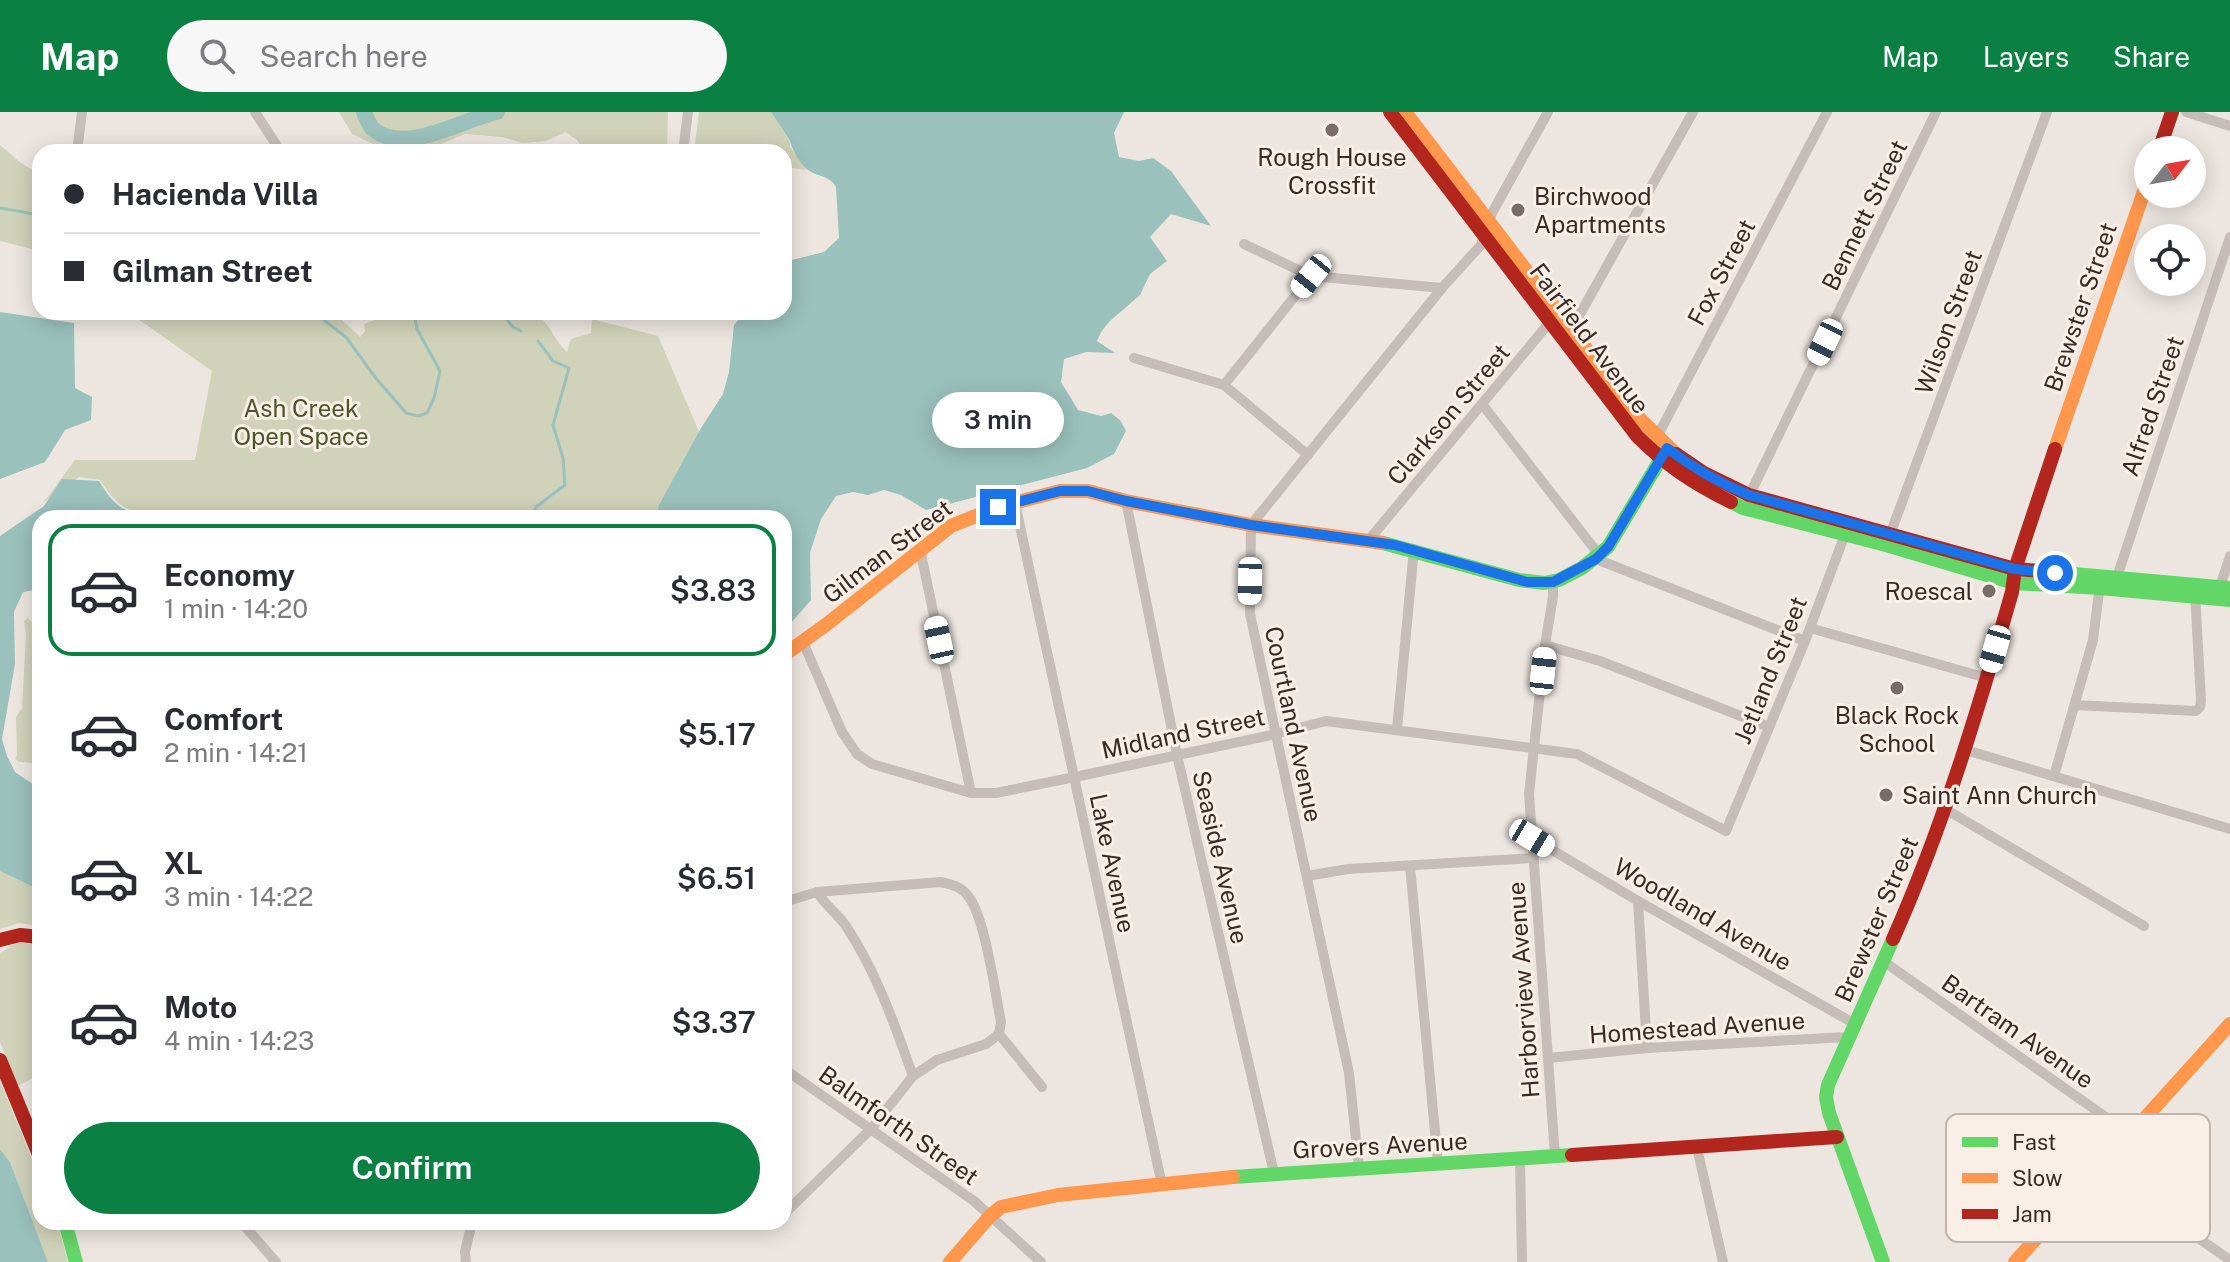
<!DOCTYPE html>
<meta charset="utf-8">
<style>
body{margin:0;font-family:"Public Sans",sans-serif;background:#f7f7f7;color:#2b2b33;height:100vh;display:flex;flex-direction:column;font-size:30px;white-space:nowrap}
*{box-sizing:border-box;margin:0}
p{font-size:26px;color:#7c7c81}
.icon{flex:none;width:44px;height:44px;fill:none;stroke:currentColor;stroke-width:2;stroke-linecap:round;stroke-linejoin:round}
.map{position:relative;flex:1;overflow:hidden}
.drawer{position:absolute;left:32px;top:398px;width:760px;height:720px;display:flex;flex-direction:column;background:#fff;border-radius:24px;box-shadow:0 4px 20px #0003}
.drawer>*{flex:none}
.banner{position:absolute;left:32px;top:32px;width:760px;height:176px;border-radius:24px;box-shadow:0 4px 20px #0003;display:grid;align-content:center;height:176px;padding:0 32px;background:#fff}
.needle{width:52px;rotate:59deg}
.buttons{position:absolute;left:2134px;top:24px;display:grid;gap:16px}
.buttons a{display:grid;place-items:center;width:72px;height:72px;border-radius:50%;background:#fff;box-shadow:0 4px 20px #0003;font-size:40px}
.end{position:absolute;width:36px;height:36px;margin:-18px;border:10px solid #1a73e8;background:#fff;box-shadow:0 0 0 4px #fff}
.from{border-radius:50%}
.bubble{position:absolute;height:56px;border-radius:28px;background:#fff;box-shadow:0 4px 20px #0003;font-size:26px;font-weight:600;line-height:56px;text-align:center}
.car{position:absolute;width:24px;height:48px;margin:-24px -12px;border-radius:10px;box-shadow:0 0 6px 2px #0007;background:linear-gradient(#fff 24%,#345 0 40%,#fff 0 76%,#345 0 86%,#fff 0)}
.banner b{display:flex;align-items:center;gap:28px;height:76px;font-size:30px}
.banner b+b{border-top:2px solid #e1e1e2}
.banner i{width:20px;height:20px;background:#2b2b33}
ul{padding:14px 0 0;list-style:none}
li{display:flex;align-items:center;gap:24px;height:132px;margin:0 16px 12px;padding:0 16px;border:4px solid transparent;border-radius:24px}
li div{flex:1}
li b{display:block;font-size:30px}
li em{font-style:normal;font-weight:600}
li.selected{border-color:#0b8043}
li>.icon{width:72px;height:72px;stroke-width:1.5}
.button{display:flex;gap:16px;margin-top:auto;padding:16px 32px}
.button a{flex:1;height:92px;border-radius:48px;background:#0b8043;color:#fff;font-size:32px;font-weight:600;line-height:92px;text-align:center}
header{display:flex;align-items:center;gap:48px;box-sizing:border-box;height:112px;padding:0 40px;background:#0b8043;color:#fff}
header strong{font-size:38px}
nav{display:flex;gap:44px;margin-inline-start:auto;font-size:28px}
.search{width:560px;height:72px;background:#f7f7f7;display:flex;align-items:center;gap:20px;box-sizing:border-box;padding:0 28px;border-radius:44px;color:#7c7c81;font-size:30px}
.map>svg:first-child{display:block}
.green{fill:#d0d2b9}
.water{fill:#9bc1bd}
.lines{fill:none;stroke-linecap:round;stroke-linejoin:round}
.stream{stroke:#9bc1bd;stroke-width:3}
.river{stroke:#9bc1bd;stroke-width:16}
.street{stroke:#c6bdb8;stroke-width:10}
.fast{stroke:#63d668;stroke-width:14}
.slow{stroke:#ff974d;stroke-width:14}
.jam{stroke:#b3261e;stroke-width:14}
.route{stroke:#1a73e8;stroke-width:10}
.poi-dot{fill:#776c68;stroke:#faefe6;stroke-width:3}
.labels{text-anchor:middle;dominant-baseline:central;stroke-width:6;stroke-linejoin:round;paint-order:stroke}
.poi-label{font-size:24px;fill:#372a27;stroke:#faefe6}
.street-label{font-size:24px;fill:#372a27;stroke:#faefe6}
.park-label{font-size:24px;fill:#49562a;stroke:#faefe6}
.key{fill:#faefe6;stroke:#c0b4ad;stroke-width:2}
.key-label{font-size:22px;fill:#372a27}
</style>
<header>
<strong>Map</strong>
<div class="search"><svg class="icon" aria-label="search" viewBox="0 0 24 24"><circle cx="10" cy="10" r="6"/><path d="M15 15l6 6"/></svg>Search here</div>
<nav><a>Map</a><a>Layers</a><a>Share</a></nav>
</header>
<div class="map">
<svg width="2230" height="1150" viewBox="0 0 2230 1150">
<rect width="100%" height="100%" fill="#ede6e0"/>
<g class="green">
<path d="M339 0H668L667 40H584L577 28 566 20 546 29 523 31 502 25 465 22 434 35 398 39 373 32 352 22Z"/>
<path d="M699 0H771L790 30V35L807 58 784 55V40H694Z"/>
<path d="M0 33C15 45 20 53 40 61V139L0 129Z"/>
<path d="M128 200H340L341 207 360 225 365 219 364 212 383 205V200H544L541 206C552 217 556 230 567 240L571 227 591 221 592 207 658 224 703 329 667 406H159C147 396 141 401 128 397 116 392 107 378 100 368L79 365 44 390 75 348H195L212 259Z"/>
<path d="M28 506 34 512 40 511V658L32 651 20 650 15 647 17 643 16 605 22 596 26 522 24 509Z"/>
<path d="M0 759 40 778V814L19 811 0 817Z"/>
<path d="M16 831H34L40 834V962L18 974 0 930V841Z"/>
<path d="M0 969 40 1067V1110H57L68 1150H48L10 1050 0 1037Z"/>
</g>
<g class="water">
<path d="M771 0H1124L1114 21 1119 45 1139 49 1153 46 1171 59 1211 114 1171 102 1150 125 1167 149 1150 162 1140 183 1110 209 1101 220 1097 229 1115 241 1086 240 1064 247 1061 270 1078 298 1101 304 1111 301 1120 308 1126 319 1114 342 1087 356 926 398 901 383 884 378 868 383 853 380 836 384 821 407 810 441 811 488 784 519V406H657L659 393 701 316 723 282 729 260 734 213 745 200H784V150L824 140 839 126 836 75C829 63 818 65 808 58 800 52 792 38 790 29Z"/>
<path d="M0 200 74 211 75 276 92 285 91 308 65 318 45 350 0 367Z"/>
<path d="M62 367 99 369C106 380 114 393 126 398 137 402 147 398 157 406H40V477L23 480 14 500 15 552 2 627 7 644 15 660 40 677V778L0 759V424L44 394Z"/>
<path d="M0 1037 10 1050 48 1150H0Z"/>
</g>
<g class="lines">
<g class="stream">
<path d="M0 96 40 103"/>
<path d="M307 200 320 205 346 225 375 265 406 301 418 304 427 301 434 286 440 259 417 217 414 200"/>
<path d="M501 200 513 215 521 219"/>
<path d="M532 406 536 395 565 373 563 346 553 313 569 256 553 249 538 229"/>
</g>
<path class="river" d="M364 0C366 5 369 13 373 17 405 44 463 7 497 0"/>
<g class="street">
<path d="M255 0 281 40"/>
<path d="M2186 0 2230 14"/>
<path d="M77 40 82 0"/>
<path d="M683 40 688 0"/>
<path d="M1244 132 1311 164 1442 176"/>
<path d="M1570 220 1693 0"/>
<path d="M1134 246 1224 273 1308 343"/>
<path d="M1224 273 1311 164"/>
<path d="M1482 292 1600 444"/>
<path d="M1655 329 1827 0"/>
<path d="M1748 386 1936 0"/>
<path d="M1126 389 1177 643 1274 1061"/>
<path d="M1015 391 1162 1073"/>
<path d="M1888 428 2047 0"/>
<path d="M1368 429 1554 205"/>
<path d="M920 437 971 681"/>
<path d="M1596 447 1805 529"/>
<path d="M1553 470V485L1545 533 1529 682 1555 1044"/>
<path d="M2115 471 2230 125"/>
<path d="M2218 481 2230 444"/>
<path d="M1810 516 1987 566"/>
<path d="M803 530 842 620 857 642 872 652 971 681H996L1075 665 1276 622 1326 609 1577 642 1726 719 1805 529 1847 417"/>
<path d="M1545 533 1600 549 1769 615"/>
<path d="M2075 593 2196 599 2200 595 2201 589 2195 480"/>
<path d="M1397 617 1414 437"/>
<path d="M1966 638 2230 717"/>
<path d="M2054 664 2093 528 2100 472"/>
<path d="M1945 697 2144 814"/>
<path d="M1532 726 1638 789 1855 912"/>
<path d="M1410 754 1438 1052"/>
<path d="M1307 764 1348 757 1533 746"/>
<path d="M817 780C825 793 837 801 846 814 877 861 894 911 913 964"/>
<path d="M1638 789 1647 936"/>
<path d="M784 790 817 780 941 770C952 773 961 774 968 784 985 804 995 881 1001 910L999 922 986 932 937 948 913 964 871 1017 784 1102"/>
<path d="M1883 849 2130 1022"/>
<path d="M999 922 1042 975"/>
<path d="M1549 946 1647 936 1848 925"/>
<path d="M784 957 974 1089 1041 1150"/>
<path d="M1697 1036 1723 1150"/>
<path d="M1520 1047 1522 1150"/>
<path d="M2101 1055 2172 1108 2230 1148"/>
<path d="M1359 1056 1349 961 1250 502 1251 413 1442 176 1481 133 1492 101 1548 0"/>
<path d="M241 1110 276 1150"/>
<path d="M466 1150 465 1140 472 1110"/>
</g>
<g class="fast">
<path d="M1731 390 1743 396 1886 433 2014 471 2100 476 2230 488"/>
<path d="M1383 431 1519 468 1544 471 1559 468 1582 456 1608 435 1665 340"/>
<path d="M2041 459 2230 476"/>
<path d="M1233 1065 1572 1043"/>
<path d="M65 1110 76 1150"/>
<path d="M1883 1150 1829 1001 1826 985 1828 973 1893 827"/>
</g>
<g class="slow">
<path d="M1405 0 1640 307 1676 342"/>
<path d="M2055 337 2148 68"/>
<path d="M784 543 827 512 951 414 998 395 1060 379H1088L1126 389 1251 413 1383 431"/>
<path d="M950 1150 990 1104 1001 1095 1058 1083 1233 1065"/>
<path d="M2015 1150 2230 912"/>
</g>
<g class="jam">
<path d="M1390 0 1637 324C1667 354 1693 371 1731 390"/>
<path d="M2159 38 2172 0"/>
<path d="M1676 342 1704 361 1749 383 2015 457 2041 459"/>
<path d="M1893 827C1943 715 1978 598 2012 480L2015 457 2055 337"/>
<path d="M0 828 20 823 40 825"/>
<path d="M0 948 40 1045"/>
<path d="M1572 1043 1837 1025"/>
</g>
</g>
<g class="lines">
<path class="route" d="M998 395 1060 379H1088L1126 389 1251 413 1395 433 1527 470H1553L1596 447 1608 435 1667 336C1693 356 1719 371 1749 383L2015 457 2055 461"/>
</g>
<g class="poi-dot">
<circle cx="1332" cy="18" r="8"/>
<circle cx="1518" cy="98" r="8"/>
<circle cx="1989" cy="479" r="8"/>
<circle cx="1897" cy="576" r="8"/>
<circle cx="1886" cy="683" r="8"/>
</g>
<g class="labels">
<g class="poi-label">
<text x="1332" y="45">Rough House<tspan x="1332" dy="28">Crossfit</tspan></text>
<text x="1534" y="84" text-anchor="start">Birchwood<tspan x="1534" dy="28">Apartments</tspan></text>
<text x="1973" y="479" text-anchor="end">Roescal</text>
<text x="1897" y="603">Black Rock<tspan x="1897" dy="28">School</tspan></text>
<text x="1902" y="683" text-anchor="start">Saint Ann Church</text>
</g>
<g class="street-label">
<text transform="translate(1864 103) rotate(-64)">Bennett Street</text>
<text transform="translate(1721 160) rotate(-62)">Fox Street</text>
<text transform="translate(2080 195) rotate(-71)">Brewster Street</text>
<text transform="translate(1948 210) rotate(-70)">Wilson Street</text>
<text transform="translate(1590 226) rotate(53)">Fairfield Avenue</text>
<text transform="translate(2152 294) rotate(-71)">Alfred Street</text>
<text transform="translate(1448 302) rotate(-50)">Clarkson Street</text>
<text transform="translate(887 439) rotate(-37)">Gilman Street</text>
<text transform="translate(1770 558) rotate(-68)">Jetland Street</text>
<text transform="translate(1294 612) rotate(78)">Courtland Avenue</text>
<text transform="translate(1183 621) rotate(-12)">Midland Street</text>
<text transform="translate(1221 745) rotate(77)">Seaside Avenue</text>
<text transform="translate(1113 751) rotate(78)">Lake Avenue</text>
<text transform="translate(1703 802) rotate(30)">Woodland Avenue</text>
<text transform="translate(1876 807) rotate(-67)">Brewster Street</text>
<text transform="translate(1523 878) rotate(-94)">Harborview Avenue</text>
<text transform="translate(1697 915) rotate(-4)">Homestead Avenue</text>
<text transform="translate(2018 919) rotate(35)">Bartram Avenue</text>
<text transform="translate(899 1013) rotate(35)">Balmforth Street</text>
<text transform="translate(1380 1033) rotate(-3)">Grovers Avenue</text>
</g>
<g class="park-label">
<text x="301" y="296">Ash Creek<tspan x="301" dy="28">Open Space</tspan></text>
</g>
</g>
<rect x="1946" y="1002" width="264" height="128" rx="12" class="key"/>
<rect x="1962" y="1025" width="36" height="10" fill="#63d668"/>
<rect x="1962" y="1061" width="36" height="10" fill="#ff974d"/>
<rect x="1962" y="1097" width="36" height="10" fill="#b3261e"/>
<g class="key-label">
<text x="2012" y="1038">Fast</text>
<text x="2012" y="1074">Slow</text>
<text x="2012" y="1110">Jam</text>
</g>
</svg>
<div class="buttons">
<a><svg class="needle" viewBox="-14 -14 28 28"><path d="M0-13l5 13h-10z" fill="#e53935"/><path d="M0 13l5-13h-10z" fill="#7c7c81"/></svg></a>
<a><svg class="icon" aria-label="locate" viewBox="0 0 24 24"><circle cx="12" cy="12" r="6"/><path d="M12 2v4M12 18v4M2 12h4M18 12h4"/></svg></a>
</div>
<i class="end from" style="left:2055px;top:461px"></i>
<i class="end" style="left:998px;top:395px"></i>
<div class="bubble" style="left:932px;top:280px;width:132px">3 min</div>
<i class="car" style="left:1311px;top:164px;rotate:219deg"></i>
<i class="car" style="left:1825px;top:230px;rotate:206deg"></i>
<i class="car" style="left:1250px;top:469px;rotate:181deg"></i>
<i class="car" style="left:939px;top:528px;rotate:348deg"></i>
<i class="car" style="left:1995px;top:537px;rotate:196deg"></i>
<i class="car" style="left:1543px;top:559px;rotate:6deg"></i>
<i class="car" style="left:1532px;top:726px;rotate:121deg"></i>
<div class="banner">
<b><i class="from"></i>Hacienda Villa</b>
<b><i></i>Gilman Street</b>
</div>
<section class="drawer">
<ul>
<li class="selected"><svg class="icon" aria-label="car" viewBox="0 0 24 24"><path d="M5 17H2v-5l4-1 3-4h7l3 4 3 1v5h-3M9 17h6M6 11h13"/><circle cx="7" cy="17" r="2"/><circle cx="17" cy="17" r="2"/></svg><div><b>Economy</b><p>1 min · 14:20</p></div><em>$3.83</em></li>
<li><svg class="icon" aria-label="car" viewBox="0 0 24 24"><path d="M5 17H2v-5l4-1 3-4h7l3 4 3 1v5h-3M9 17h6M6 11h13"/><circle cx="7" cy="17" r="2"/><circle cx="17" cy="17" r="2"/></svg><div><b>Comfort</b><p>2 min · 14:21</p></div><em>$5.17</em></li>
<li><svg class="icon" aria-label="car" viewBox="0 0 24 24"><path d="M5 17H2v-5l4-1 3-4h7l3 4 3 1v5h-3M9 17h6M6 11h13"/><circle cx="7" cy="17" r="2"/><circle cx="17" cy="17" r="2"/></svg><div><b>XL</b><p>3 min · 14:22</p></div><em>$6.51</em></li>
<li><svg class="icon" aria-label="car" viewBox="0 0 24 24"><path d="M5 17H2v-5l4-1 3-4h7l3 4 3 1v5h-3M9 17h6M6 11h13"/><circle cx="7" cy="17" r="2"/><circle cx="17" cy="17" r="2"/></svg><div><b>Moto</b><p>4 min · 14:23</p></div><em>$3.37</em></li>
</ul>
<div class="button"><a>Confirm</a></div>
</section>
</div>
